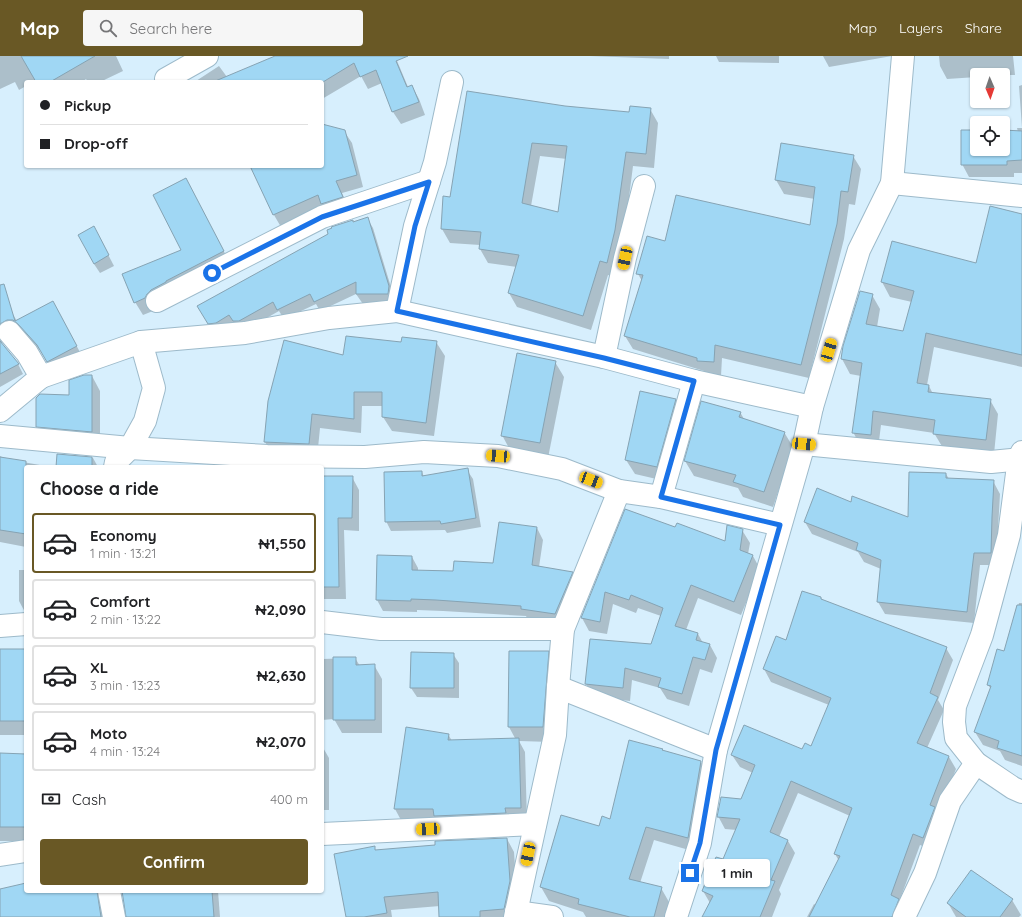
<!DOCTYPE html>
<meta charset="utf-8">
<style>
body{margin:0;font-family:Quicksand,sans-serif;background:#f6f6f6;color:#202124;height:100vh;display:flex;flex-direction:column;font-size:15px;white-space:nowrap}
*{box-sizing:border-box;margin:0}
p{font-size:13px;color:#757577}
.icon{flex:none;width:22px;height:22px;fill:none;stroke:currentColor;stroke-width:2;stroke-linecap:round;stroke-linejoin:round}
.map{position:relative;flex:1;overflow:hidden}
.panel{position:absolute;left:24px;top:409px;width:300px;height:428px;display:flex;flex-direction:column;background:#fff;border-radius:4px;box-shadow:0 1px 3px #0004}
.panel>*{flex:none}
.top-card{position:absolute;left:24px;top:24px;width:300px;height:88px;border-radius:4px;box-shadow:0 1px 3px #0004;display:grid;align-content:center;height:88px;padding:0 16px;background:#fff}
.needle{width:26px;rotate:178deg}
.buttons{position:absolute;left:970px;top:12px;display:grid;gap:8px}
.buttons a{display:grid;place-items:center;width:40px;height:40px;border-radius:4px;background:#fff;box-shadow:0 1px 3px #0004;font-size:20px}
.end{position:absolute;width:18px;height:18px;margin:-9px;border:5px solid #1a73e8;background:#fff;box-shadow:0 0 0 2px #fff}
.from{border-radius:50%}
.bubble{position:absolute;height:28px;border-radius:4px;background:#fff;box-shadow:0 1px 3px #0004;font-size:13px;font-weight:800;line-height:28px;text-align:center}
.car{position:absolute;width:12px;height:24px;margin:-12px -6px;border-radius:5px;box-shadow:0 0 3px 1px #0007;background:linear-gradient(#f5c518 24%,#345 0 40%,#f5c518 0 76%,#345 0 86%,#f5c518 0)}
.top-card b{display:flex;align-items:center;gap:14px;height:38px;font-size:15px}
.top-card b+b{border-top:1px solid #e0e0e0}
.top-card i{width:10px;height:10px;background:#202124}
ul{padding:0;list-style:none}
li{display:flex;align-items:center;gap:12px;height:60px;margin:0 8px 6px;padding:0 8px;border:2px solid #e0e0e0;border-radius:4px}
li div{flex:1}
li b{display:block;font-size:15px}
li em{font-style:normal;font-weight:800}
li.current{border-color:#695825}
li>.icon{width:36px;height:36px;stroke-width:1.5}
h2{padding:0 16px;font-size:18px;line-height:48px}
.pay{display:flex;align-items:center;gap:10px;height:44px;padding:0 16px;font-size:15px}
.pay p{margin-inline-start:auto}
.button{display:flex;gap:8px;margin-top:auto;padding:8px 16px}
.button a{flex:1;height:46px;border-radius:4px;background:#695825;color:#fff;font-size:16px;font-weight:800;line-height:46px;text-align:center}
header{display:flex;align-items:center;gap:24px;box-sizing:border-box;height:56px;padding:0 20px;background:#695825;color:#fff}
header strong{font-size:19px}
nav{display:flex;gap:22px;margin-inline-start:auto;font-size:14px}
.search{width:280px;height:36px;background:#f6f6f6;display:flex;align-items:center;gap:10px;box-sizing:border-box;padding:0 14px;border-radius:4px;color:#757577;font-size:15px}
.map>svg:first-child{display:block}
.shadow{fill:#0003;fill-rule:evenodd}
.building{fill:#a0d7f4;stroke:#86a3b3;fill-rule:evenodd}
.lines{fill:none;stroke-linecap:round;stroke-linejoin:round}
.street-casing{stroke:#9dbaca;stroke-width:24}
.street{stroke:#fff;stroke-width:22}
.route{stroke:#1a73e8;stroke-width:5}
</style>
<header>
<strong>Map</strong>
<div class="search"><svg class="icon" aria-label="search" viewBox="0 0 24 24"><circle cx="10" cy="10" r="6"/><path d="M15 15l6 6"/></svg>Search here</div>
<nav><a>Map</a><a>Layers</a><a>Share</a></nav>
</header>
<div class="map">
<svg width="1022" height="861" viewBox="0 0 1022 861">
<rect width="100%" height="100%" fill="#d7effd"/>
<g class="shadow">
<path d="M0 0H116L123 15 100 26H88L86 23 82 26H37V24L34 26H26V30L19 34 15 26 0 33Z"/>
<path d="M278 0H395L408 31 412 30 419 43 425 59 401 68 393 56 382 27 368 33 361 20 322 43V26L196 25 219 10 227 21Z"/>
<path d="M589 0H669V3Z"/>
<path d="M716 0H779V7L719 6Z"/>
<path d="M823 0H892L829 11Z"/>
<path d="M939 0H1013L1015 19H977V21L947 23 940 10Z"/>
<path d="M1022 29V117H1014V121H969L962 108 977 75V93H1003V76H1018L1017 72H1022L1019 30Z"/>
<path d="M565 51 630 57 650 53 658 67 654 112 633 110 623 189 615 221 608 219 591 274 517 251 509 237 517 211 488 207 480 193V189L450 187 442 173 451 142ZM540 100 567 103 559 157 531 150Z"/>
<path d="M322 72 344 75 352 87 363 131 342 137 349 153 281 171 274 159 251 110H322Z"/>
<path d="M853 100 861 113 855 149 849 148 844 183 809 322 722 302 721 320 706 319 704 315 633 293 625 280 642 225 638 218 666 186 811 170 815 143 784 138 776 124Z"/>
<path d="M186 123 231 209 154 251 153 255 143 259 135 246 183 195Z"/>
<path d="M367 162 373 172 394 241 393 247 363 248 356 238 320 255 316 248 284 263 279 255 245 274 214 277 198 250 353 167Z"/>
<path d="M1022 165V311L934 291 927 329 929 330 933 338 990 344 998 358 994 398 943 392 934 377 881 369 878 393 861 391 853 376 861 320 850 318 842 303 844 290 872 239 880 253 877 271 904 276 912 246 890 241 882 226 892 186 976 208Z"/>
<path d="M99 181 114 210 100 217 94 208Z"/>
<path d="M58 255 82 300 53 315 43 298 25 277 19 273 2 281V288L18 308 23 318 0 331V263L12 257 17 265Z"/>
<path d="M436 286 445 300 434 380 392 375 383 361V350H362L361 377 320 372 317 402 273 400 265 386 269 345 344 300 402 287Z"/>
<path d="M555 306 564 321 548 402 510 394 502 379Z"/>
<path d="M92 320 100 335V390L45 385 37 370Z"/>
<path d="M675 344 684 358 665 425 635 418 626 404Z"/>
<path d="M740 356 744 363 784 376 793 391 773 451 743 441 738 432 694 420 685 405Z"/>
<path d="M58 399 93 402 98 411H57Z"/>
<path d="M0 400 6 403 51 411H26V491L0 486Z"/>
<path d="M467 414 473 423 481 471 447 477 445 474 391 475 386 465 422 416 424 421Z"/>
<path d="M946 418 949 423 993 425 1000 438 998 473V509H980L974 567 885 558 878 546 881 513 864 506 858 496 812 478 805 466 852 447 909 463Z"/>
<path d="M322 421H352L359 434V475L344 474 346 543H322Z"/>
<path d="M626 454 675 473 726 487 742 474 750 487 748 498 753 500 760 513 741 559 698 542 686 574 698 578 703 587 710 589 717 602 712 617 700 613 689 650 667 643 660 632 632 624 630 645 594 641 586 628 591 584 652 590 661 560 638 552 636 557 613 548 607 578 589 575 582 562Z"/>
<path d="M537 472 543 484 539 511 572 517 579 528 562 569 528 564 526 560 443 555 417 554V556L383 555 377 544 412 501 418 512V515L454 516 493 508Z"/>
<path d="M19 514H26V558L19 545Z"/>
<path d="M821 542 823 545 946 592 953 604 938 644 944 654 927 692 949 701 956 713 938 758 930 793 920 789 899 846 903 861H807L814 848 816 849 839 805 835 798 850 760 798 737 779 781 788 785 795 797 779 834 781 838 772 861H703L710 847 703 835 724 805 737 774 725 773 718 760 742 744 753 717 740 711 732 699 802 695 811 691 829 649 771 626 764 613Z"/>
<path d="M1019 547H1022V710L1005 704 1000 695 983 689 975 676 991 633 988 629 1005 596Z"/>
<rect x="0" y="594" width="26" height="85"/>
<path d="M548 596 556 611 551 686 519 685 525 696 527 764 402 766 395 753 448 678 452 685 516 684 509 671Z"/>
<path d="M453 598 459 607V642L417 641 411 632Z"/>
<path d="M355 602 360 610 374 609 382 623V677H342L334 663 322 664V603Z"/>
<path d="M322 690 329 702V754H322Z"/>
<path d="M662 694 663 696 701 706 709 720 696 796 654 784 640 827 661 832 669 846 665 861H586L583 856 549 845 541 831 611 764Z"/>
<path d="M0 698 26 699V785H0Z"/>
<path d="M507 783 514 796 517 839 512 861H440V850L391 854 392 861H347L374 791 376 795Z"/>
<path d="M26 828V835H104L106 861H0V834Z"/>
<path d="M122 835H218L220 861H127Z"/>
<path d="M1012 844 1021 859 1019 861H956L948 847Z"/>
</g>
<g class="building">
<path d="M21 0H95L50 26H36Z"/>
<path d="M275 0H408L396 5 407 31 412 29 419 46 392 56 376 14 360 21 354 7 323 26H213Z"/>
<path d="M467 35 565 50 629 56 630 50 651 52 646 98 626 96 615 174 607 207 600 205 583 260 508 237 519 199 479 193 481 176 441 173 443 140 450 141ZM532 87 567 90 558 156 522 147Z"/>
<path d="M322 68 345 74 357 119 336 125 343 141 321 148 318 139 273 159 250 110H322Z"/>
<path d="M961 74H977V93H1003V74L1022 75V104L1007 105V109H961Z"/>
<path d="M781 87 854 99 848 136 841 135 837 168 801 309 715 289 714 306 697 305V302L624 280 643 219 636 218 647 180 665 185 676 139 810 169 815 131 775 124Z"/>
<path d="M186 122 224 195 166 225V226L151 234 147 238 145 242 134 247 122 218 181 194 153 139Z"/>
<path d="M990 150 1022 158V299L926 277 917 327 929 329 928 336 991 343 986 384 933 378 935 364 873 355 871 379 852 377 862 307 841 303 843 290 860 235 873 238 866 268 903 275 914 235 881 226 892 185 976 207Z"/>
<path d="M368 161 389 230 388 238H356V226L314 246 310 238 277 254 273 246 239 265H233L229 259 216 267 208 268 197 250 328 178 327 174 332 172 331 171 353 164V166Z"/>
<path d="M94 170 109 199 94 208 78 179Z"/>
<path d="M4 228 15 265 53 245 77 290 47 306 37 289 18 268 13 264H7L0 268V229Z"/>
<path d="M346 280 401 286 402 281 437 285 426 367 382 361V336H354V363L312 358 309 388 264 386 268 345 284 284 343 299Z"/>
<path d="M0 285 19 308 0 318Z"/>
<path d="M517 297 556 305 540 387 501 380Z"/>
<path d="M84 319H92V376L36 371V342L40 338 69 339V324Z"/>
<path d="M640 335 676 343 657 411 625 404Z"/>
<path d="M701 345 741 356 739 361 785 376 764 436 733 426 736 419 684 405Z"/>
<path d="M57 398 92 401V411H56Z"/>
<path d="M0 401 26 405V478L0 474Z"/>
<path d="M468 412 476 462 441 468 440 465 385 466 384 416 422 415V420Z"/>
<path d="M909 416 946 417V422L994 424 992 461 991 497H974L967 556 877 546 881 504 856 494 858 487 804 466 817 432 851 446 852 440 908 461Z"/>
<path d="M322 420H353L352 462H338L339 531H322Z"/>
<path d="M625 453 675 471 677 467 725 485 727 469 743 473 740 494 753 499 734 546 691 529 675 570 698 577 696 584 710 588 705 604 693 601 682 638 658 631 661 622 625 612 623 632 585 628 590 583 651 588 663 552 631 539 629 544 605 536 600 566 581 562Z"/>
<path d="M499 466 537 471 532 509 573 516 555 558 521 553V550L436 544 411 543V545L376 544 377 499 412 500V514L453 515 454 505 493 507Z"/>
<path d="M802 535 821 541V543L947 591 930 637 938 641 917 687 949 700 930 749 935 751 923 782 913 778 891 839 899 843 892 861H809L840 800 834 798 852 752 791 725 770 776 788 784 771 824 775 825 760 861H702L713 840 702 835 716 801 723 803 740 763 717 761 721 741 741 743 755 709 731 699 744 669 802 693 805 687 811 690 831 642 763 613 776 580 786 584Z"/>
<path d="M1017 549H1022V700L997 692 999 685 974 676 991 630 987 629 997 593 1004 595Z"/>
<rect x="0" y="593" width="26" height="72"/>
<path d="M509 595H549L543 671H508Z"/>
<path d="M411 596 454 597V632H410Z"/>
<path d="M333 601H356V609L375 608V664H333Z"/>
<path d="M406 671 449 678 448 684 519 682 521 752H505L506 757 434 760 433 753H394Z"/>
<path d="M629 684 663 693 662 694 701 705 688 782 646 771 629 823 662 831 654 861H630L578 848 579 843 540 831 561 759 599 770 602 760 610 763Z"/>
<path d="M0 697 26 698V771H0Z"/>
<path d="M507 782 510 825 504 853 480 855V861H439L438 836 384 841 387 857 364 861H346L334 798 375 790V794L435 789V785Z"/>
<path d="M971 814 1013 843 1000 861H966L947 847Z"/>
<path d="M26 827V835H97L101 861H0V833Z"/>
<path d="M122 835H212L214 861H126Z"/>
</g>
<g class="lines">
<g class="street-casing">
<g id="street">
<path d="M166 23 207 0"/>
<path d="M892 127 1022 140"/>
<path d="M157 245 322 161 429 125"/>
<path d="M397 255 415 170 435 106 452 26"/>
<path d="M9 276 27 297 41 321 141 286 245 277 329 262 397 255 604 301 694 325 812 351"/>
<path d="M604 301 625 202 644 130"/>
<path d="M0 355 41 321"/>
<path d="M0 380 130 392 267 400 365 401 424 396 498 400 562 413 619 435 661 441 780 469"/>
<path d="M804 388 991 406 1022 403"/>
<path d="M1022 396 1019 402 1009 479 982 579 955 650 954 666 956 682 976 707 1013 732 1022 736"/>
<path d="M115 411 116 406 130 392 145 365 154 332 141 286"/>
<path d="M661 441 694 325"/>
<path d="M322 566 381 573H563"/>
<path d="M0 570 26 568"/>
<path d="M558 631 716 694"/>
<path d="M322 778 535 768"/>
<path d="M0 799 26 795"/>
<path d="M109 835 114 861"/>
<path d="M516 856 552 861"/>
<path d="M515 861 555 679 558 631 563 573 619 435"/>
<path d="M676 861 700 787 716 694 804 388 812 351 859 194 892 127 903 0"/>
<path d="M904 861 925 817 950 745 976 707"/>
</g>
</g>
<use href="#street" class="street"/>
</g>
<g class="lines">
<path class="route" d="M212 217 322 161 429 126 415 170 397 255 604 302 694 325 661 441 780 469 716 694 700 787 690 817"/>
</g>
</svg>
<div class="buttons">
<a><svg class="needle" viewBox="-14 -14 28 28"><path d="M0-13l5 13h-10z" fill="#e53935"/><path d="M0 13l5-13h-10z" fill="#757577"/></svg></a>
<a><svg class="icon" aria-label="locate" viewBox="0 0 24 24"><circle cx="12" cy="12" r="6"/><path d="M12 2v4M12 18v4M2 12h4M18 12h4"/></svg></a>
</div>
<i class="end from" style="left:212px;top:217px"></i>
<i class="end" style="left:690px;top:817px"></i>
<div class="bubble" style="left:704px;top:803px;width:66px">1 min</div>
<i class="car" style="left:625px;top:202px;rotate:192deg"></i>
<i class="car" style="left:829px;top:294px;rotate:17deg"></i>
<i class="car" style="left:804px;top:388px;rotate:95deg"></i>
<i class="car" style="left:498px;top:400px;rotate:274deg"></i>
<i class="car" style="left:591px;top:424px;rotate:111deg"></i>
<i class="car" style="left:428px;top:773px;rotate:267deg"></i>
<i class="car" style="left:528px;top:798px;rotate:192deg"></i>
<div class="top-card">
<b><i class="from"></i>Pickup</b>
<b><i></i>Drop-off</b>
</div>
<section class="panel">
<h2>Choose a ride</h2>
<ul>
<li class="current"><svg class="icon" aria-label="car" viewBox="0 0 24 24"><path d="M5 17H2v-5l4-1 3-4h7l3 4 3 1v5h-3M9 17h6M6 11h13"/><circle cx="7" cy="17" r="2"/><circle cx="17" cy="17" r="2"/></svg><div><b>Economy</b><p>1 min · 13:21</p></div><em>₦1,550</em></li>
<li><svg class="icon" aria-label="car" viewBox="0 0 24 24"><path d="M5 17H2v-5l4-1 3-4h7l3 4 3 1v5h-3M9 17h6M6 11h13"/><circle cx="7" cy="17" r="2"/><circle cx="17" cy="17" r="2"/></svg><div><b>Comfort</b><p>2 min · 13:22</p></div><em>₦2,090</em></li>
<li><svg class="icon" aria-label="car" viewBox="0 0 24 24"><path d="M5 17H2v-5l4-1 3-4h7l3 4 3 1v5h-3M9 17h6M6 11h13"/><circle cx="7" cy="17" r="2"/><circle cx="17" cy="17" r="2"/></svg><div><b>XL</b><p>3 min · 13:23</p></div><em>₦2,630</em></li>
<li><svg class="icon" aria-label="car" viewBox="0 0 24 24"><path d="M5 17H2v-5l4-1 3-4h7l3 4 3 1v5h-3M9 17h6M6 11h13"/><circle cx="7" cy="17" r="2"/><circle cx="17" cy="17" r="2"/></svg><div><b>Moto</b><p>4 min · 13:24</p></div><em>₦2,070</em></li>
</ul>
<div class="pay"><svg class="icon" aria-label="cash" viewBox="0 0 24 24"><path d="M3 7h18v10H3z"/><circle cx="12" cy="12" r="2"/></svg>Cash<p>400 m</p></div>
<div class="button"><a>Confirm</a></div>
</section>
</div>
